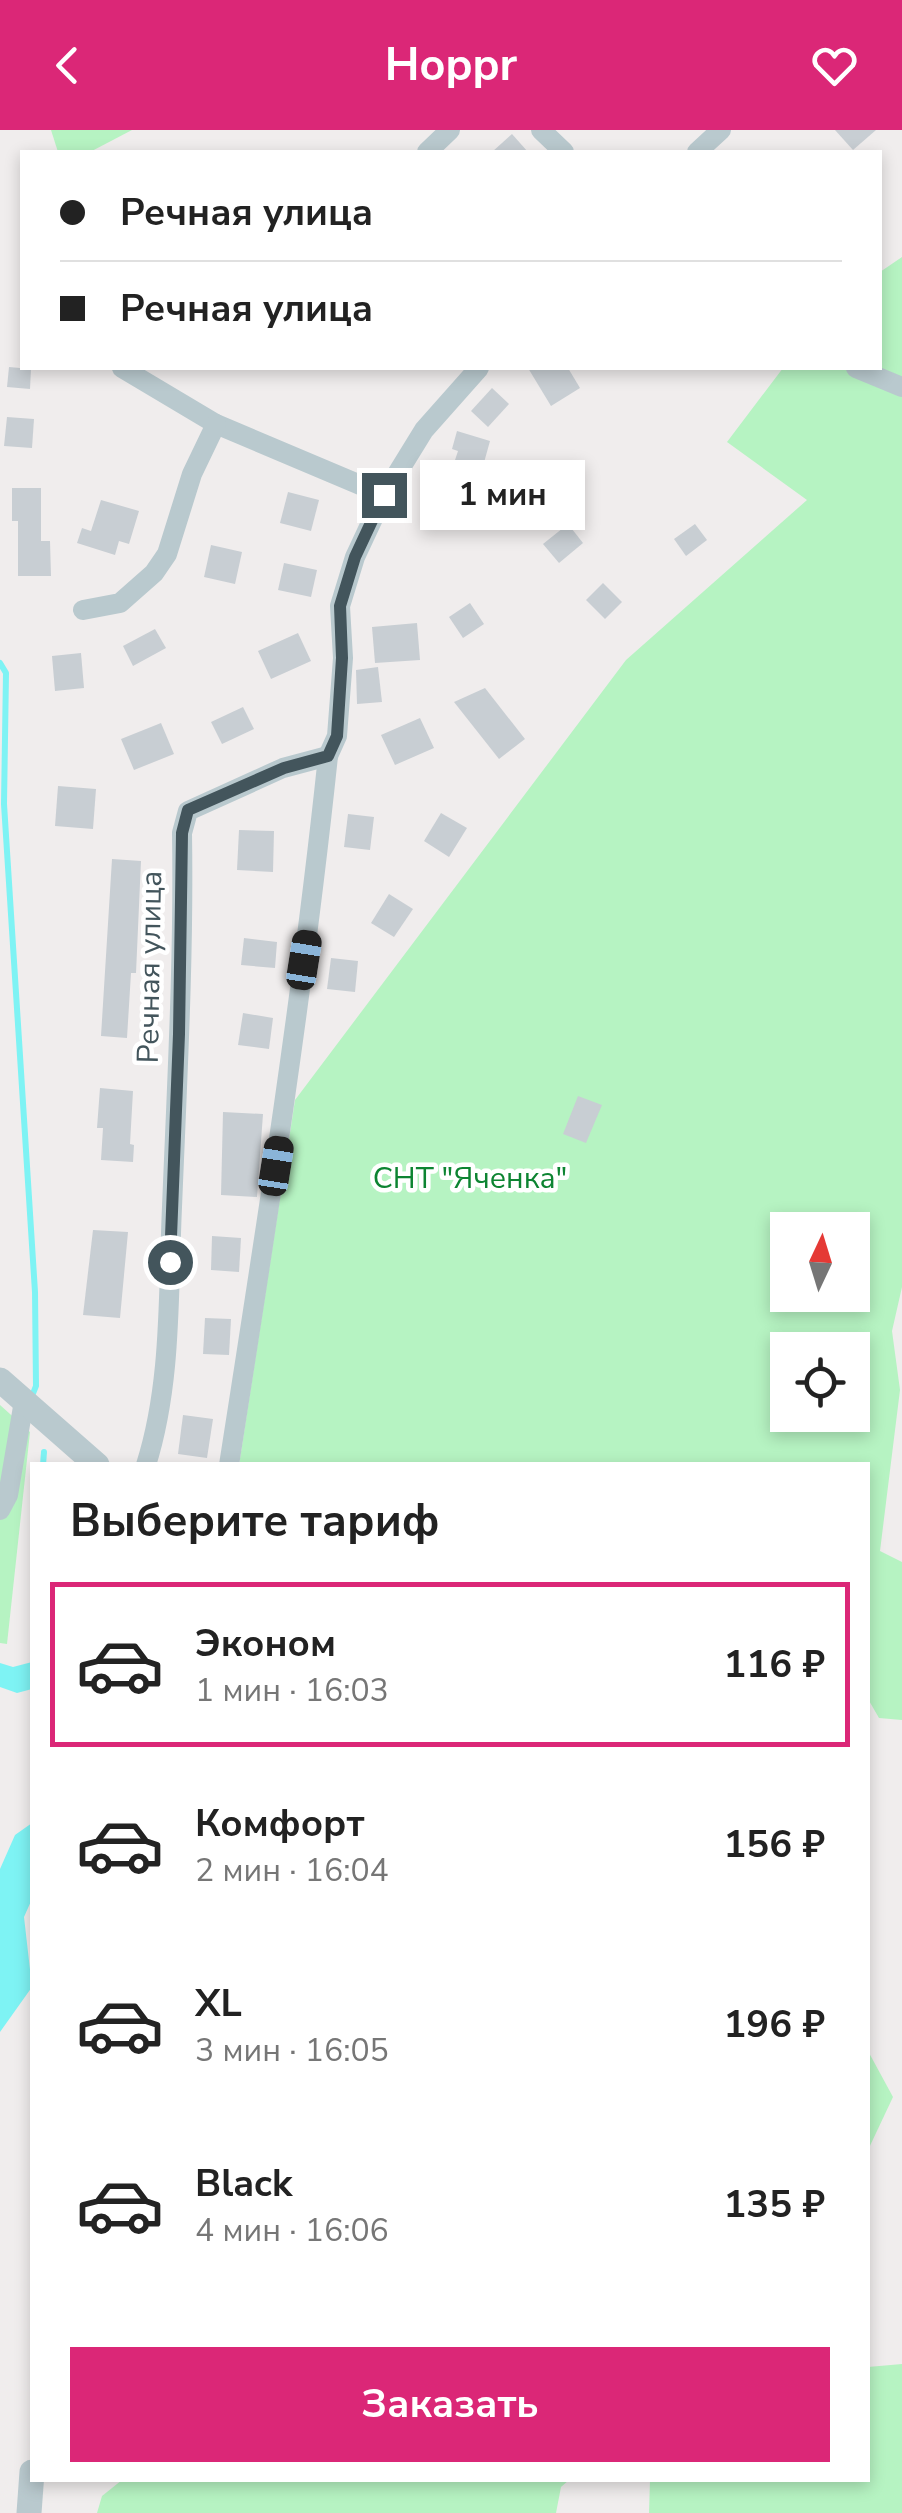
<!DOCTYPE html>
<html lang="ru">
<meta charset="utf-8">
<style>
body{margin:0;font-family:"Nunito Sans",sans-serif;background:#f6f6f6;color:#222;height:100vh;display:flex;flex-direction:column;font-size:38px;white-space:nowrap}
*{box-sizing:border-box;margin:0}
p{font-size:32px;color:#767676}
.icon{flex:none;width:55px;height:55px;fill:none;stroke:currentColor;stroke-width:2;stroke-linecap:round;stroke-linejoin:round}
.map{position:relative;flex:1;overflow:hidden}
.panel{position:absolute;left:30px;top:1332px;width:840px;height:1020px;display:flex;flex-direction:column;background:#fff;border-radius:0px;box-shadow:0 5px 15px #0003}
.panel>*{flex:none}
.banner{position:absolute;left:20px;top:20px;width:862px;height:220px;border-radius:0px;box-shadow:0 5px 15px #0003;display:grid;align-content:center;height:220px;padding:0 40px;background:#fff}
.needle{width:65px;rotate:4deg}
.controls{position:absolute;left:770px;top:1082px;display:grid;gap:20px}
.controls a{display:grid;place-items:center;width:100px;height:100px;border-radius:0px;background:#fff;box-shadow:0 5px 15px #0003;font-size:50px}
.end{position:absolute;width:45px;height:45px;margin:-22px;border:12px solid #43555c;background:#fff;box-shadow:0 0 0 5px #fff}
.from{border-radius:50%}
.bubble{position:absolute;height:70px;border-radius:0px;background:#fff;box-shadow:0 5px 15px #0003;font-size:32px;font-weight:700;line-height:70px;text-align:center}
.car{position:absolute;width:30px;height:60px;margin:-30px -15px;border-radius:12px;box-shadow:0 0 8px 2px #0007;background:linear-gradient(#222 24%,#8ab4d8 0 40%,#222 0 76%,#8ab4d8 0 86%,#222 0)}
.banner b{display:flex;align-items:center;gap:35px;height:95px;font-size:38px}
.banner b+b{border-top:2px solid #e0e0e0}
.banner i{width:25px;height:25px;background:#222}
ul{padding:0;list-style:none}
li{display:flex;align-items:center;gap:30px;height:165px;margin:0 20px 15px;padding:0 20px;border:5px solid transparent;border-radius:0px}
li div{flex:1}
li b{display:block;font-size:38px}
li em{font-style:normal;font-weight:700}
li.current{border-color:#db2777}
li>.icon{width:90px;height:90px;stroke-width:1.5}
h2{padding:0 40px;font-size:45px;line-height:120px}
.primary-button{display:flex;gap:20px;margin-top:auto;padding:20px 40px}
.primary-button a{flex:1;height:115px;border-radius:0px;background:#db2777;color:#fff;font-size:40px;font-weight:700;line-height:115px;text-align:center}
header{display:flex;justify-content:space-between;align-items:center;height:130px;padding:0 40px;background:#db2777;color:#fff;font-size:45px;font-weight:700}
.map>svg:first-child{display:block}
.green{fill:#b6f3c2;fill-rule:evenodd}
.water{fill:#7ef3f4}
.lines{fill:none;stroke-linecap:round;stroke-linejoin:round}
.stream{stroke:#7ef3f4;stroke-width:6}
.building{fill:#c8ced3}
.minor{stroke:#b9c9ce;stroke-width:20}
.tertiary{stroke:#b9c9ce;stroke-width:25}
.route{stroke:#43555c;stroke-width:12}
.labels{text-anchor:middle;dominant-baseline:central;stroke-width:9;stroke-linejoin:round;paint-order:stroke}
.street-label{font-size:30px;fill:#43555c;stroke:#fff}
.park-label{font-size:30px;fill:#0d8432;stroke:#fff}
</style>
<header><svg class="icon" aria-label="back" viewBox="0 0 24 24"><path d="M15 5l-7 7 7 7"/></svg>Hoppr<svg class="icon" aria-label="heart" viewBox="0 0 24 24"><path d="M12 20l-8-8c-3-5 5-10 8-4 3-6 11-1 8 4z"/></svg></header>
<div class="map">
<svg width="902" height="2383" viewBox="0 0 902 2383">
<rect width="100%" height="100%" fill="#f0eded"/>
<g class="green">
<path d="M51 0H132L90 22H58Z"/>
<path d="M902 127V1157L892 1201 900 1260 880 1421 902 1432V1590L879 1588 868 1569V1335H239L295 970 626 530 807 370 727 312 783 238H880V142ZM788 1100H852V1165H788ZM788 1220H852V1285H788Z"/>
<path d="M0 1275 30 1302 7 1514 0 1513Z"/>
<path d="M868 1921 893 1967 868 2020Z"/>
<path d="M902 2234V2383H649L650 2350H868V2237Z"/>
<path d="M122 2350H569L561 2357 556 2383H97L102 2366Z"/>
</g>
<g class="water">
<path d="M32 1532V1559L17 1563 0 1557V1533L13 1537Z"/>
<path d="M32 1693V1769L24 1787 32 1857 0 1902V1739L15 1705Z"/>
</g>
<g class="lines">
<g class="stream">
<path d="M0 533 6 543 4 674 35 1162 36 1256 32 1266"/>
<path d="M43 1335 44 1322"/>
</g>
</g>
<g class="building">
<path d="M835 0H876L853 20Z"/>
<path d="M512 4 528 22H492Z"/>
<path d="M9 237 31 239 30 259 7 257Z"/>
<path d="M528 238H568L580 258 551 276Z"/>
<path d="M492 258 509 274 488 297 471 281Z"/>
<path d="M7 287 34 289 32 318 4 316Z"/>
<path d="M457 301 490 311 480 347 452 339 458 321 452 319Z"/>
<path d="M12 358H41V411H50L51 446H18V391H12Z"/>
<path d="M288 362 319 370 311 401 280 393Z"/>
<path d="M101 370 139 381 129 414 119 411 115 425 77 413 82 398 91 401Z"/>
<path d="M568 394 583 413 559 433 543 414Z"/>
<path d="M695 394 707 410 686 426 674 409Z"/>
<path d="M211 415 242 422 235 454 204 447Z"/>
<path d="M284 433 317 440 311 467 278 460Z"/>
<path d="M603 453 622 472 605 489 586 470Z"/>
<path d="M470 473 484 494 463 508 449 487Z"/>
<path d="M417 493 420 530 375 533 372 497Z"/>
<path d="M155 499 166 518 133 536 123 516Z"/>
<path d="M298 503 311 531 271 549 258 521Z"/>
<path d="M81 523 84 558 55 561 52 526Z"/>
<path d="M378 537 382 572 357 574 356 540Z"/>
<path d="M485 558 525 609 499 629 454 572Z"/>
<path d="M243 577 254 599 222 614 211 592Z"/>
<path d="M420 588 434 618 395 635 381 605Z"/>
<path d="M161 593 174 624 134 640 121 609Z"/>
<path d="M58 656 96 659 93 699 55 696Z"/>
<path d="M441 683 467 698 449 727 424 711Z"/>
<path d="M348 684 374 687 370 720 344 717Z"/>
<path d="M239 700 274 701 273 742 237 740Z"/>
<path d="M112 729 141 731 136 843H131L127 908 101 906Z"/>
<path d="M389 764 413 779 394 807 371 793Z"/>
<path d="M244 808 277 812 275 838 241 835Z"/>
<path d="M331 828 358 831 355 862 327 859Z"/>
<path d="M243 883 273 888 269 919 238 915Z"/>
<path d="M100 958 133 961 130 1014 134 1015 133 1032 101 1030 103 998H97Z"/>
<path d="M578 966 602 975 586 1013 563 1004Z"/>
<path d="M223 982 263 984 257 1067 221 1065Z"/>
<path d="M93 1100 128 1102 120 1188 83 1185Z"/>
<path d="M212 1106 241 1108 239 1142 211 1140Z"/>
<path d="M205 1188 231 1189 229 1225 203 1224Z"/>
<path d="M183 1285 213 1289 207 1328 178 1324Z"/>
</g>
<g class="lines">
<g class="minor">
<path d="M541 0 564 22"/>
<path d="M427 22 450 0"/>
<path d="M697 22 721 0"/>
<path d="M122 238 216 294 384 365"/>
<path d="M856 238 902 257"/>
<path d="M83 480 120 473 154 443 167 424 192 344 216 294"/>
<path d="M146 1335C172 1253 168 1163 172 1077 177 953 184 828 182 703L188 681 283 638 328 626"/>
<path d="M229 1335C266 1099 303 864 328 626L337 606 343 528 340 476 355 427 384 365 424 300 479 238"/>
<path d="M0 1380 8 1365 24 1271"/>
</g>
<g class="tertiary">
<path d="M0 1250 97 1335"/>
<path d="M29 2383 32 2342"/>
</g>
</g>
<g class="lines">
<path class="route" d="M170 1132 179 904 182 703 188 680 284 638 328 626 337 606 342 528 340 476 355 427 384 365"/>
</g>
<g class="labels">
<g class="street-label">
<text transform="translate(150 837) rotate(-89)">Речная улица</text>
</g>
<g class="park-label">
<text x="470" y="1048">СНТ "Яченка"</text>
</g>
</g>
</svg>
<div class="controls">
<a><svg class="needle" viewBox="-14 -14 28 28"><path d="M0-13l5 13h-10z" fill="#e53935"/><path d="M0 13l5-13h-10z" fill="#767676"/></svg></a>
<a><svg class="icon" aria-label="locate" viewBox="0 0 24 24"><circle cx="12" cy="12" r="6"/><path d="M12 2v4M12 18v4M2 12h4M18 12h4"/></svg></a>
</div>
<i class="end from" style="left:170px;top:1132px"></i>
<i class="end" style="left:384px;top:365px"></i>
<div class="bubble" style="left:420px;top:330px;width:165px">1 мин</div>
<i class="car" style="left:304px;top:830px;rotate:9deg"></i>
<i class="car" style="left:276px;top:1036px;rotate:9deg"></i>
<div class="banner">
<b><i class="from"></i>Речная улица</b>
<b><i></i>Речная улица</b>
</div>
<section class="panel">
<h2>Выберите тариф</h2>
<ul>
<li class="current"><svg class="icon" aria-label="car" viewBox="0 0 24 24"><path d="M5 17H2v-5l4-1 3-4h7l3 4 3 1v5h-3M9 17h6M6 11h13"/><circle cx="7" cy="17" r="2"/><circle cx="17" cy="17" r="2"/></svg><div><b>Эконом</b><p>1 мин · 16:03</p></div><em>116 ₽</em></li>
<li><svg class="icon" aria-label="car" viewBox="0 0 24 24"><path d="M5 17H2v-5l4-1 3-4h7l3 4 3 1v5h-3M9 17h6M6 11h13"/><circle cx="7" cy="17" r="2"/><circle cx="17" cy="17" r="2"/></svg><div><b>Комфорт</b><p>2 мин · 16:04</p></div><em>156 ₽</em></li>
<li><svg class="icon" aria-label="car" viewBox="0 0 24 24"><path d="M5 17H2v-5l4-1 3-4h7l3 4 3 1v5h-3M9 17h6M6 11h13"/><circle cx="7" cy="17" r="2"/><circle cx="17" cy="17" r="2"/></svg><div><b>XL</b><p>3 мин · 16:05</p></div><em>196 ₽</em></li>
<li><svg class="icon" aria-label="car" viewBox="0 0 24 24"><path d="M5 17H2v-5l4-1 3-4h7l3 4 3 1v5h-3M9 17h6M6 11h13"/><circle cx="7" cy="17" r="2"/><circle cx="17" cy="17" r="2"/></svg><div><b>Black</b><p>4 мин · 16:06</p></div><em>135 ₽</em></li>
</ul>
<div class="primary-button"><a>Заказать</a></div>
</section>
</div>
